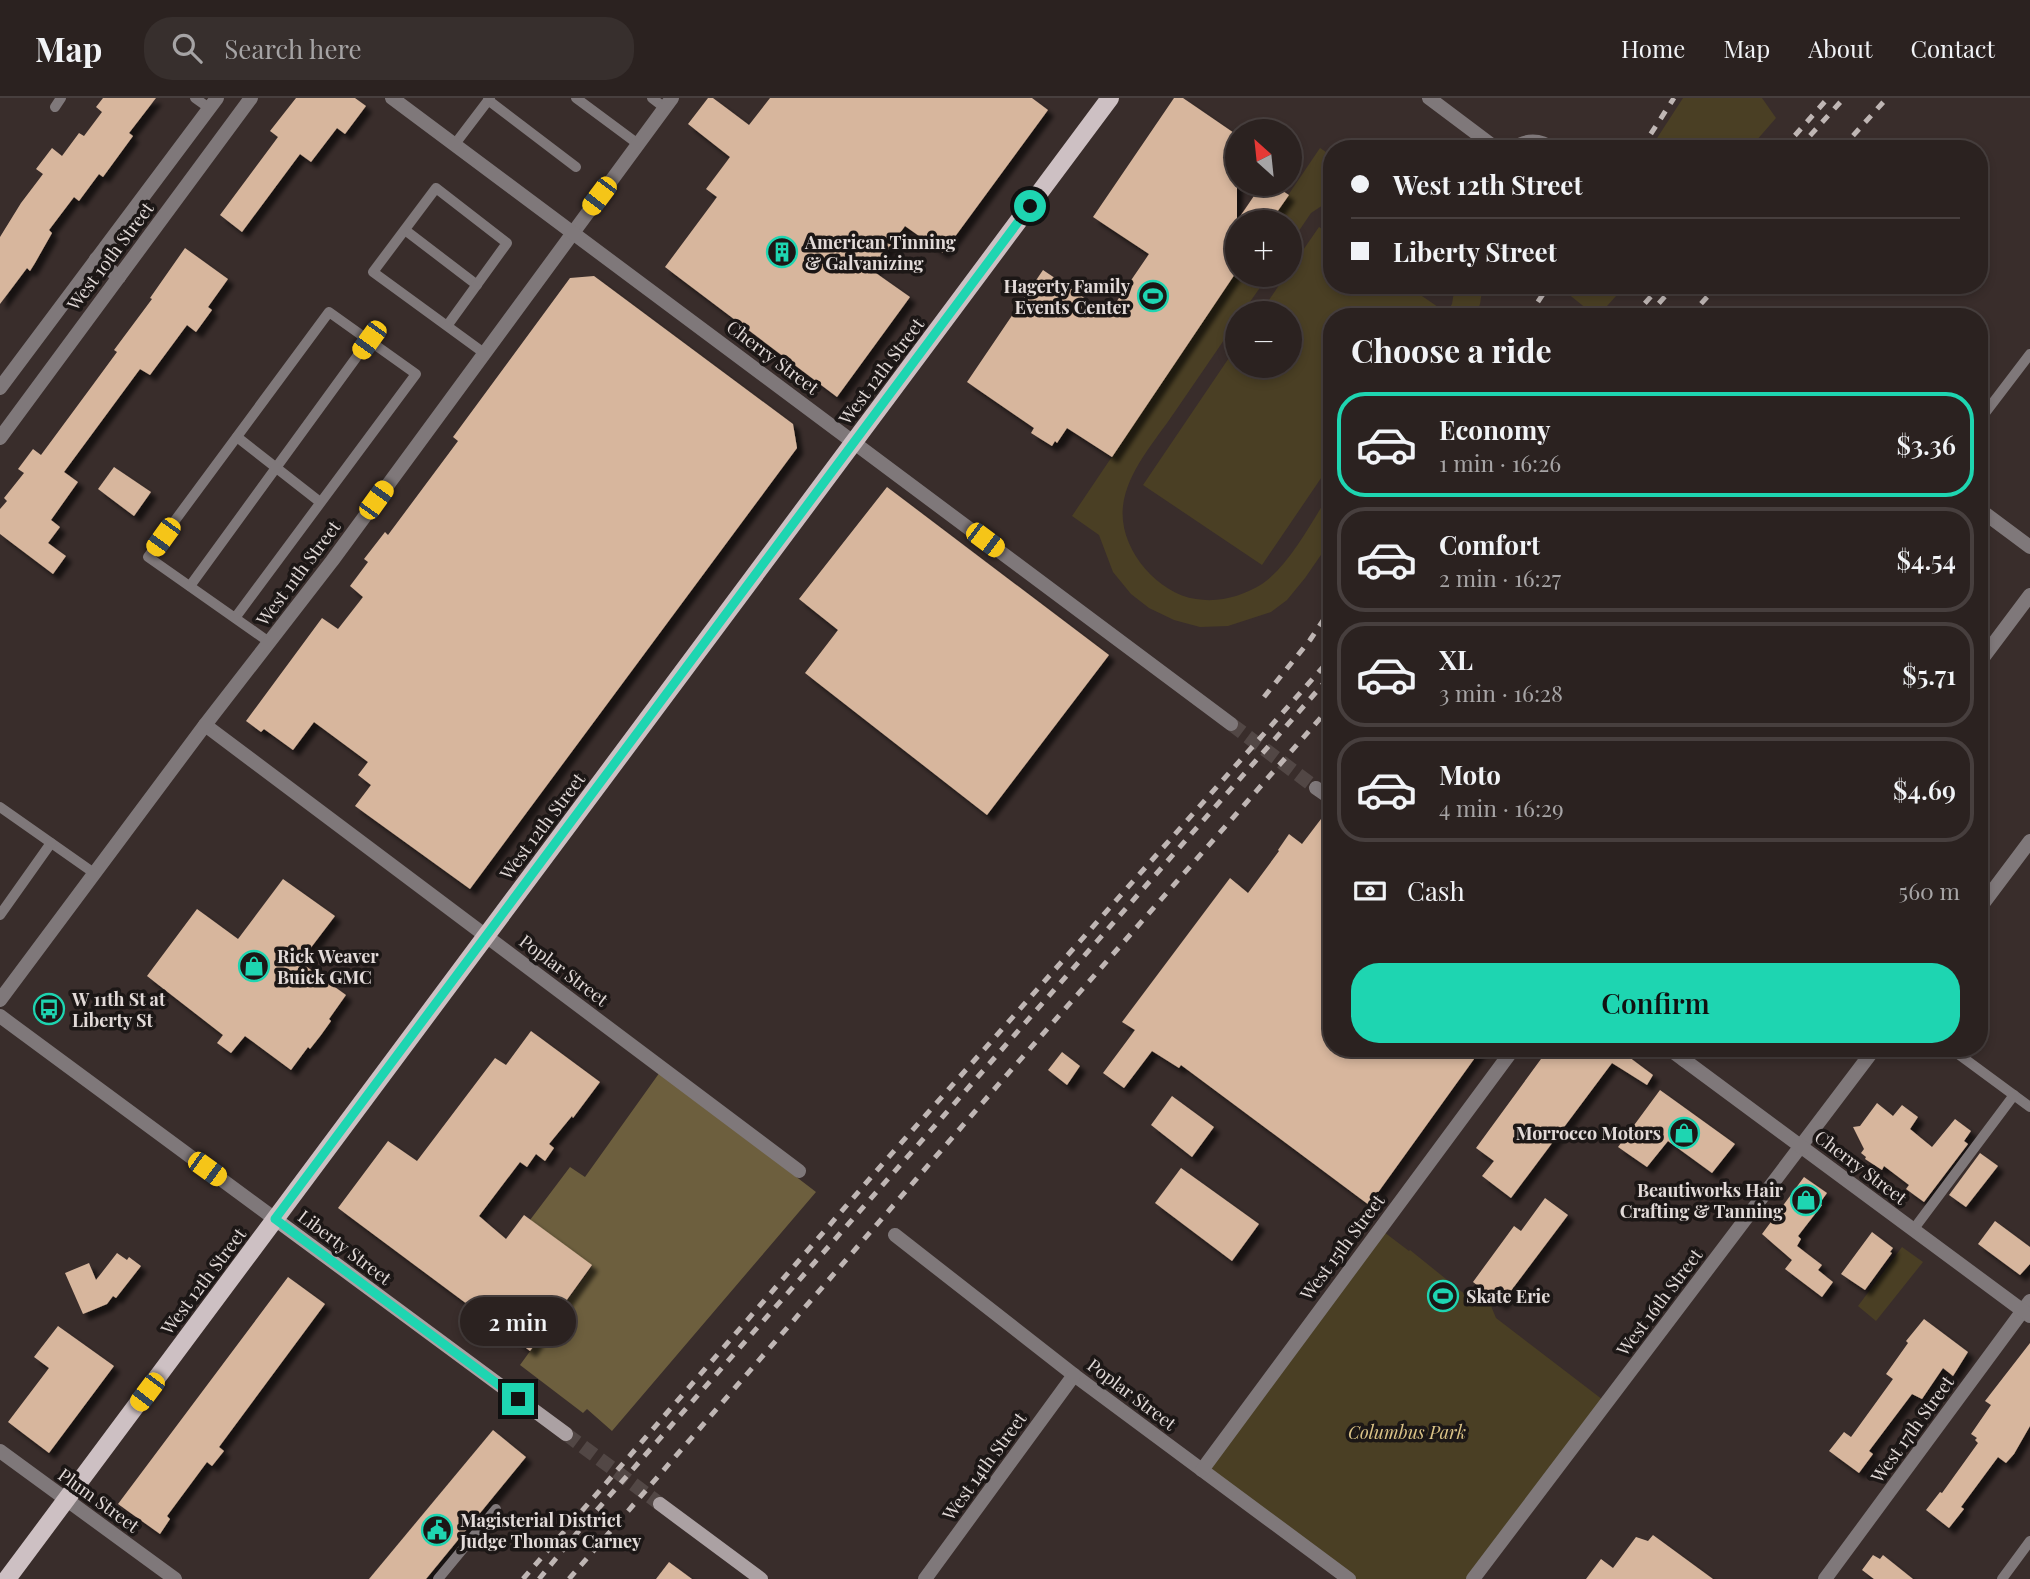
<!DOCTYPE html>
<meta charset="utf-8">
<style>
body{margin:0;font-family:"Playfair Display",serif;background:#372f2d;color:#f1f3f6;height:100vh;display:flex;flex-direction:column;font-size:26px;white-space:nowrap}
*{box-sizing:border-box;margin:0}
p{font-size:23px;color:#a6a4a5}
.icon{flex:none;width:38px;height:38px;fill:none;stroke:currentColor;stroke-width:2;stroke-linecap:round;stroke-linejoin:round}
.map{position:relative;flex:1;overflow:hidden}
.drawer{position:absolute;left:1323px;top:210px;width:665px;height:749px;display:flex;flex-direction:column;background:#2b2220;border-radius:28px;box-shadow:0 4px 10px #0003,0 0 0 2px #473f3e}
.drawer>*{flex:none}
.top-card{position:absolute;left:1323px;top:42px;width:665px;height:154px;border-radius:28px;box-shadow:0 4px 10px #0003,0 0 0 2px #473f3e;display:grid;align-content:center;height:154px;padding:0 28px;background:#2b2220}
.needle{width:46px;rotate:333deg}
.tools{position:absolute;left:1225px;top:21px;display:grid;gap:14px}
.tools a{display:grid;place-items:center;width:77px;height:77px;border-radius:50%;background:#2b2220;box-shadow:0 4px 10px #0003,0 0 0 2px #473f3e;font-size:35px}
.end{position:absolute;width:32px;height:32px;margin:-16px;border:9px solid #1ed5b1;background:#111;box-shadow:0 0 0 4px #111}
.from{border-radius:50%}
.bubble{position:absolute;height:49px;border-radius:24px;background:#2b2220;box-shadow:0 4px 10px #0003,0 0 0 2px #473f3e;font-size:23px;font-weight:600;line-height:49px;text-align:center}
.car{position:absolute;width:21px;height:42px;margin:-21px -10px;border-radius:9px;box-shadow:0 0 5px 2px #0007;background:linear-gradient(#f5c518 24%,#345 0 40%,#f5c518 0 76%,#345 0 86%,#f5c518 0)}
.top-card b{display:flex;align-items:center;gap:24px;height:66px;font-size:26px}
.top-card b+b{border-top:2px solid #473f3e}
.top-card i{width:18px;height:18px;background:#f1f3f6}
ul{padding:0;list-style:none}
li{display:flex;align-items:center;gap:21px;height:105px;margin:0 14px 10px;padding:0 14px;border:4px solid #473f3e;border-radius:28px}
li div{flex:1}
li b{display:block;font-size:26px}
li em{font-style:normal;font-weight:600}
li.on{border-color:#1ed5b1}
li>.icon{width:63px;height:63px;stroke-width:1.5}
h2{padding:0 28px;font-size:32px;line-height:84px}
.pay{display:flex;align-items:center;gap:18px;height:77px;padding:0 28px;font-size:26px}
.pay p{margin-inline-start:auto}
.button{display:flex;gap:14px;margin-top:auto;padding:14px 28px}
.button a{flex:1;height:80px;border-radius:28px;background:#1ed5b1;color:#111;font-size:28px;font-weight:600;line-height:80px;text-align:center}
header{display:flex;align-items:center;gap:42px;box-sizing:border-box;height:98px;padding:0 35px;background:#2b2220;border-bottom:2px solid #473f3e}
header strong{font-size:33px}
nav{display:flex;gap:38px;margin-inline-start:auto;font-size:24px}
.search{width:490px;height:63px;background:#372f2d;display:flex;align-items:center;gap:18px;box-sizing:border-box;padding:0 24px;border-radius:28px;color:#a6a4a5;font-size:26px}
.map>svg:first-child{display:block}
.green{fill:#4a3f24}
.forest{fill:#6d5f3e}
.building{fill:#d7b69d;filter:url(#shadow)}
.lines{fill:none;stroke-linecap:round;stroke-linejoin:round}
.tertiary-tunnel{stroke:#524745;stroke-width:14;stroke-dasharray:14 7;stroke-linecap:butt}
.secondary-tunnel{stroke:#524745;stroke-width:14;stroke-dasharray:14 7;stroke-linecap:butt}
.service{stroke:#7f787a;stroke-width:10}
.minor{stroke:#7f787a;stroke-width:14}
.tertiary{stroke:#7f787a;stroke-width:14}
.secondary{stroke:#aba1a3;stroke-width:14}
.primary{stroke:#cdc0c3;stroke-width:18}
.rail{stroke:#bfb6b4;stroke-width:5;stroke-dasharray:9 9;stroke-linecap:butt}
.route{stroke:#1ed5b1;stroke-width:9}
.labels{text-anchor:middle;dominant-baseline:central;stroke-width:7;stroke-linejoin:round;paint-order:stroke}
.poi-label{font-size:18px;font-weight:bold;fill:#e2dad8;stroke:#1c1716;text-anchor:start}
.street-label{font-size:18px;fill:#e2dad8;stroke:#1c1716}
.park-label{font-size:18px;font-style:italic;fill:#dbc387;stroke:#1c1716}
</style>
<header>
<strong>Map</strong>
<div class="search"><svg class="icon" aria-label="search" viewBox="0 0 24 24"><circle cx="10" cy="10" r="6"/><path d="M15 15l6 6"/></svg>Search here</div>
<nav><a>Home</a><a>Map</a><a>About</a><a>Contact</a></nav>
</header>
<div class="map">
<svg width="2030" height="1481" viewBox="0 0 2030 1481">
<defs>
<filter id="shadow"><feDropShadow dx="6" dy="6" stdDeviation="2" flood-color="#0009"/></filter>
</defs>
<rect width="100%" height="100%" fill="#392d2b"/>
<g class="green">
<path d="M1683 0H1762L1776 20 1749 51H1650Z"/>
<path d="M1320 50 1332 58V101L1311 115 1290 146V124H1270Z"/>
<path d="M1319 129 1332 137V187H1406L1438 209 1431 219H1332V364L1262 467 1143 387 1237 248V268H1290V215H1260L1286 177H1290V171Z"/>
<path d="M1237 173V177H1269L1242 215H1237V223C1216 254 1195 284 1174 315 1155 343 1127 374 1123 408 1118 449 1156 495 1196 501 1219 505 1243 498 1262 486 1291 466 1313 421 1332 392V441L1305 480 1287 502 1271 514 1228 528 1200 529 1174 522 1149 510 1131 496 1113 474 1099 437 1072 418Z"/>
<path d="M1455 187H1483L1480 206 1475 219H1444L1452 206Z"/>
<path d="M1557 187H1626L1597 219Z"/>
<path d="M1380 1131 1409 1153 1410 1152 1477 1206 1482 1200 1491 1208 1496 1220 1607 1305 1473 1481H1349L1202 1372Z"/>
<path d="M1902 1149 1923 1164 1876 1223 1858 1208Z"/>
</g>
<path class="forest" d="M660 974 816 1094 612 1333 587 1311 583 1315 520 1267 592 1168 530 1122 570 1069 585 1079Z"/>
<g class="building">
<path d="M103 0H156L129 35 133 38 103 79 99 76 79 103 74 99 49 132 52 135 35 165 30 173 27 170 0 206V139L21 105 43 76 36 71 52 50 62 58 79 35 84 38 102 14 96 9Z"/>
<path d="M296 0H355L366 8 345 36 337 30 311 64 300 56 242 134 220 117 278 39 270 33Z"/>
<path d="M708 0H713L749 27 770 0H1032L1048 12 943 155 905 128 873 173 910 199 837 299 665 169 717 99 706 91 730 59 688 26Z"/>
<path d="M1174 0H1183L1237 37V123L1262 86H1272L1289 97 1270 124H1237V173L1112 359 1067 330 1057 345 1055 343 1052 348 1031 335 1034 330 967 284 1043 172 1108 216 1149 156 1093 119Z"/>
<path d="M185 150 228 181 208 209 212 212 196 234 187 227 150 277 140 271 64 374 78 384 51 422 60 429 48 445 66 458 53 476 0 436V411L7 403 4 400 24 375 18 371 33 351 41 357 92 288 117 254 114 252 152 201 150 200Z"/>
<path d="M594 178 793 326 797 350 470 791 355 708 371 687 358 677 368 664 314 624 293 652 264 631 261 634 246 623 322 520 338 531 363 499 350 488 368 464 364 461 385 434 388 437 458 343 453 339 570 180Z"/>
<path d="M114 369 151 394 134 418 98 391Z"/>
<path d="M887 389 1109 557 987 717 805 575 838 532 799 501Z"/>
<path d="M1321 721 1332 726V950H1482L1369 1107 1181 967 1179 970 1152 953 1124 990 1103 975 1135 932 1122 924 1230 780 1248 795 1279 753 1278 752 1289 736 1302 746Z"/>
<path d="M283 781 335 818 300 864 346 897 329 921 331 923 321 937 310 951 308 949 291 972 245 938 231 955 217 945 223 937 147 878 197 811 238 841Z"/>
<path d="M531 933 600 984 573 1020 572 1018 549 1046 554 1050 545 1063 536 1056 527 1069 520 1064 479 1118 506 1141 524 1117 592 1167 530 1253 338 1110 388 1043 417 1063 495 960 506 967Z"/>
<path d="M1549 950H1623L1621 953 1653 977 1647 987 1612 965 1511 1100 1482 1078 1494 1063 1476 1050Z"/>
<path d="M1062 954 1080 968 1067 987 1048 972Z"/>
<path d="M1660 992 1735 1046 1712 1075 1668 1043 1647 1069 1618 1049Z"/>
<path d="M1172 998 1214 1029 1192 1059 1151 1027Z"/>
<path d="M1877 1005 1893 1018 1902 1007 1918 1019 1910 1031 1932 1049 1955 1021 1971 1033 1964 1043 1968 1046 1924 1104 1906 1091 1909 1087 1884 1068 1882 1072 1865 1061 1866 1059 1861 1055 1864 1051 1853 1029 1860 1028Z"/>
<path d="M1980 1055 1998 1068 1966 1109 1949 1097Z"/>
<path d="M1181 1070 1259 1126 1232 1163 1155 1105Z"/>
<path d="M1804 1079 1827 1095 1819 1106 1822 1107 1798 1138 1801 1141 1797 1148 1822 1167 1818 1172 1833 1184 1822 1199 1785 1171 1792 1162 1762 1136Z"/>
<path d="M1545 1100 1568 1117 1501 1206 1473 1184 1514 1128 1521 1133Z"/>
<path d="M1995 1123 2030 1149V1166L2020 1177 1978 1146Z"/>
<path d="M1872 1134 1893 1150 1890 1154 1892 1155 1865 1192 1841 1176Z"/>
<path d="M117 1155 127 1162 129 1159 141 1168 116 1200 113 1198 107 1206 83 1216 65 1175 89 1165 96 1182Z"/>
<path d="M288 1179 325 1206 219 1349 224 1353 212 1368 207 1364 167 1418 170 1421 160 1436 118 1406Z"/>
<path d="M1924 1221 1968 1254 1953 1278 1943 1270 1922 1301 1912 1296 1869 1353 1873 1356 1859 1375 1829 1353 1844 1334 1851 1339 1893 1281 1886 1276 1908 1245 1906 1243Z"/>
<path d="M58 1228 114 1268 49 1355 8 1324 49 1270 34 1259Z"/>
<path d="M2030 1245V1328L2014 1356 2006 1365 1998 1359 1961 1409 1964 1411 1949 1430 1926 1412 1940 1394 1942 1395 1978 1345 1975 1342 1977 1340 1971 1336 1991 1307 1985 1303Z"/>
<path d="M493 1332 526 1359 426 1481H369Z"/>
<path d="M1653 1437 1713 1481H1586L1601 1461 1613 1470 1636 1439 1648 1443Z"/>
<path d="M1873 1457 1880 1461 1883 1457 1913 1481H1874L1862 1472Z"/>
<path d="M669 1464 692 1481H656Z"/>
</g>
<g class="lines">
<path class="tertiary-tunnel" d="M1231 626 1316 690"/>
<path class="secondary-tunnel" d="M566 1336 660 1406"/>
<g class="service">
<path d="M195 0 209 10"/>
<path d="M576 0 638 46"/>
<path d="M652 0 665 10"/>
<path d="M488 2 576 69"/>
<path d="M55 9 61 0"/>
<path d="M455 46 490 0"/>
<path d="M405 132 477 187"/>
<path d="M447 228 507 145 436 90 373 174 484 255"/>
<path d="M1979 323 2030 256"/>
<path d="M237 339 320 404"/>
<path d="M190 488 369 242"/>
<path d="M235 520 416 276 329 214 148 459 269 544"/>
<path d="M0 709 94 775"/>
<path d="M0 817 51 745"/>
<path d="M1950 950 2030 1009"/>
<path d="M1913 1132 2014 997"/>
<path d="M438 1481 496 1411"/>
<path d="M2002 1481 2030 1443"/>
</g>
<g class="minor">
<path d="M1429 0 1497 51"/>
<path d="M1512 51C1526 41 1540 41 1553 51"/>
<path d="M1979 411 2030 449"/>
<path d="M1979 565 2030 497"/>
<path d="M205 627 799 1073"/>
<path d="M1979 811 2030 743"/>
<path d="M0 902 205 627 332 463 672 0"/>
<path d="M1684 962 1692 950"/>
<path d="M895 1137 1074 1277 1349 1481"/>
<path d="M0 1353 175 1481"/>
<path d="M1202 1372 1514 950"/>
<path d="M925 1481 1074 1277"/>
<path d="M1473 1481 1875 950"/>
<path d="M1825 1481 2030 1203"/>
</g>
<g class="tertiary">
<path d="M392 0 1231 626"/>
<path d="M96 161 119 179"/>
<path d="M0 290 217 0"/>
<path d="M0 340 251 0"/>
<path d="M1316 690 1332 701"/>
<path d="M0 918 275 1121"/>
<path d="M1668 950 2030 1218"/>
</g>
<g class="secondary">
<path d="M275 1121 566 1336"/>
<path d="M660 1406 761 1481"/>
</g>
<path class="primary" d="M7 1481 1110 0"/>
<g class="rail">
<path d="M1641 51 1674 0"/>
<path d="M1783 51 1828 0"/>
<path d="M1798 51 1844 0"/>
<path d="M1841 51 1887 0"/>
<path d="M1528 219 1549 187"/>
<path d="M1633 219 1661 187"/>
<path d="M1647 219 1675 187"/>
<path d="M1689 219 1718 187"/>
<path d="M1264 599 1310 542 1332 509"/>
<path d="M523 1481 886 1062 1332 559"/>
<path d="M539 1481 582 1429 1332 576"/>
<path d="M569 1481 991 995 1332 607"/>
</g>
</g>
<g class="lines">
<path class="route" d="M518 1301 275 1121 1030 108"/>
</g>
<defs>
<g id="building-ring" transform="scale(1.575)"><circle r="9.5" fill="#1c1716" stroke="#1ed5b1" stroke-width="1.5"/><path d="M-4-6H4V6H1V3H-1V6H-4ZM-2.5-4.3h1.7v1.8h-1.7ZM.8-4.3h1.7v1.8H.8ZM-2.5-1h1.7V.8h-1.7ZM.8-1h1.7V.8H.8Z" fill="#1ed5b1"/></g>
<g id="stadium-ring" transform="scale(1.575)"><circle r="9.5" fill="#1c1716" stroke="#1ed5b1" stroke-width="1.5"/><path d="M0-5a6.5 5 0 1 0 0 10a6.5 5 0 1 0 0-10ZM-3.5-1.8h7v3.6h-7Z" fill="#1ed5b1"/></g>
<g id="shop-ring" transform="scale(1.575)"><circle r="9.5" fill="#1c1716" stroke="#1ed5b1" stroke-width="1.5"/><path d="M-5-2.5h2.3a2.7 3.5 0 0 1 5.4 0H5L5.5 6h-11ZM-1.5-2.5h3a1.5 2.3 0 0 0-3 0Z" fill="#1ed5b1"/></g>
<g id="bus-ring" transform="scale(1.575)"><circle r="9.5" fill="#1c1716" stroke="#1ed5b1" stroke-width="1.5"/><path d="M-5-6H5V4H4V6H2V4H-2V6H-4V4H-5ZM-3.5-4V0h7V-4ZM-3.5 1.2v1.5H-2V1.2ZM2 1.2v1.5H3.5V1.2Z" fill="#1ed5b1"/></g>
<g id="civic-ring" transform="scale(1.575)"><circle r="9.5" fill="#1c1716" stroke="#1ed5b1" stroke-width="1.5"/><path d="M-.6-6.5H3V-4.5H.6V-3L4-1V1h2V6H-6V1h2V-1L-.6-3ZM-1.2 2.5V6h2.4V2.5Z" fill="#1ed5b1"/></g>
</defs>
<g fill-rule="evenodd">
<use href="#building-ring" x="782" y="154"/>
<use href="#stadium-ring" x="1153" y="198"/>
<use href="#shop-ring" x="254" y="868"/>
<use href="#bus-ring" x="49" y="911"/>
<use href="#shop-ring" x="1684" y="1035"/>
<use href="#shop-ring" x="1806" y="1102"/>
<use href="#stadium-ring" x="1443" y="1198"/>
<use href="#civic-ring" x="437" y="1432"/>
</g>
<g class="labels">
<g class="poi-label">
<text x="805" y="144">American Tinning<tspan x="805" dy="21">&amp; Galvanizing</tspan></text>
<text x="1130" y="188" text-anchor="end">Hagerty Family<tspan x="1130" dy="21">Events Center</tspan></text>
<text x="277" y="858">Rick Weaver<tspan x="277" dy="21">Buick GMC</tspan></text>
<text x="72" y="901">W 11th St at<tspan x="72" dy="21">Liberty St</tspan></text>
<text x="1661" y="1035" text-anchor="end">Morrocco Motors</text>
<text x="1783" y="1092" text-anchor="end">Beautiworks Hair<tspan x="1783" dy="21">Crafting &amp; Tanning</tspan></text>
<text x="1466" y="1198">Skate Erie</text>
<text x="460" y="1422">Magisterial District<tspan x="460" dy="21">Judge Thomas Carney</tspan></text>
</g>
<g class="street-label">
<text transform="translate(110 158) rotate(-53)">West 10th Street</text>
<text transform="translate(773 259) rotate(37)">Cherry Street</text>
<text transform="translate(881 273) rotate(-53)">West 12th Street</text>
<text transform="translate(298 475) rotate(-53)">West 11th Street</text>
<text transform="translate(542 728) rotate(-53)">West 12th Street</text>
<text transform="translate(564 872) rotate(37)">Poplar Street</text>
<text transform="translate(1861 1069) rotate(37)">Cherry Street</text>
<text transform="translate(345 1149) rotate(37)">Liberty Street</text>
<text transform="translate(1342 1149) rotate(-53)">West 15th Street</text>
<text transform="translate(203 1183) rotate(-53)">West 12th Street</text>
<text transform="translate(1659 1204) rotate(-53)">West 16th Street</text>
<text transform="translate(1132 1296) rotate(37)">Poplar Street</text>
<text transform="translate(1912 1331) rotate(-54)">West 17th Street</text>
<text transform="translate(984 1368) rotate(-54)">West 14th Street</text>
<text transform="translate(99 1402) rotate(36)">Plum Street</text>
</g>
<g class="park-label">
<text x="1407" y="1334">Columbus Park</text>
</g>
</g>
</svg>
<div class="tools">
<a><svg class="needle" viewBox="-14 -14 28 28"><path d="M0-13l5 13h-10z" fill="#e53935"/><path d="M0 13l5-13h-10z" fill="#a6a4a5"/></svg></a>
<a>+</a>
<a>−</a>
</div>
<i class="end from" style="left:1030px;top:108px"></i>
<i class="end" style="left:518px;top:1301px"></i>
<div class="bubble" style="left:460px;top:1199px;width:116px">2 min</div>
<i class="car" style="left:599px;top:98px;rotate:217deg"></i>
<i class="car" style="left:369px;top:242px;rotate:216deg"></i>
<i class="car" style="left:376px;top:402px;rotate:36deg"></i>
<i class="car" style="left:163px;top:439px;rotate:216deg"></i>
<i class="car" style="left:985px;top:442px;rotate:127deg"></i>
<i class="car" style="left:207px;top:1071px;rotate:126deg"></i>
<i class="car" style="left:147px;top:1294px;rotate:217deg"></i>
<div class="top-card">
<b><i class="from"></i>West 12th Street</b>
<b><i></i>Liberty Street</b>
</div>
<section class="drawer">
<h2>Choose a ride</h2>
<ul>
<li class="on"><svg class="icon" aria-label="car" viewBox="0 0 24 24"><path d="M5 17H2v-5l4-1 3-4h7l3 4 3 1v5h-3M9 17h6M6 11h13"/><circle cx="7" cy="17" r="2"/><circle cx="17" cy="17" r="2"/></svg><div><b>Economy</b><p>1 min · 16:26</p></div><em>$3.36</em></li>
<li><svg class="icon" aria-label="car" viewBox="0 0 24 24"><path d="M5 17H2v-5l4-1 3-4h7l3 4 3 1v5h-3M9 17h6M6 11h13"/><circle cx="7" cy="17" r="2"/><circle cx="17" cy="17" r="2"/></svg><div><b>Comfort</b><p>2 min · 16:27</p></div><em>$4.54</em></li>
<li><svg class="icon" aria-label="car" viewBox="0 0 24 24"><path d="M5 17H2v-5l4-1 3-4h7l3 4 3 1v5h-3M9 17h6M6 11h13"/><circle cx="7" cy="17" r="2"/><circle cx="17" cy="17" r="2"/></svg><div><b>XL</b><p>3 min · 16:28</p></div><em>$5.71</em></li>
<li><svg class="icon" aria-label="car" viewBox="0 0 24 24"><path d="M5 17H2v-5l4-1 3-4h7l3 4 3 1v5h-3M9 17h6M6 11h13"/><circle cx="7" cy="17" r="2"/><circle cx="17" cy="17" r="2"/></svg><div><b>Moto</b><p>4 min · 16:29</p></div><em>$4.69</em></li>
</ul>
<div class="pay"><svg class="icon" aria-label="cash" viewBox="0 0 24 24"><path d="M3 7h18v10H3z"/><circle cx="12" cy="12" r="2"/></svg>Cash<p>560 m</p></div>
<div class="button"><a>Confirm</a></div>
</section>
</div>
